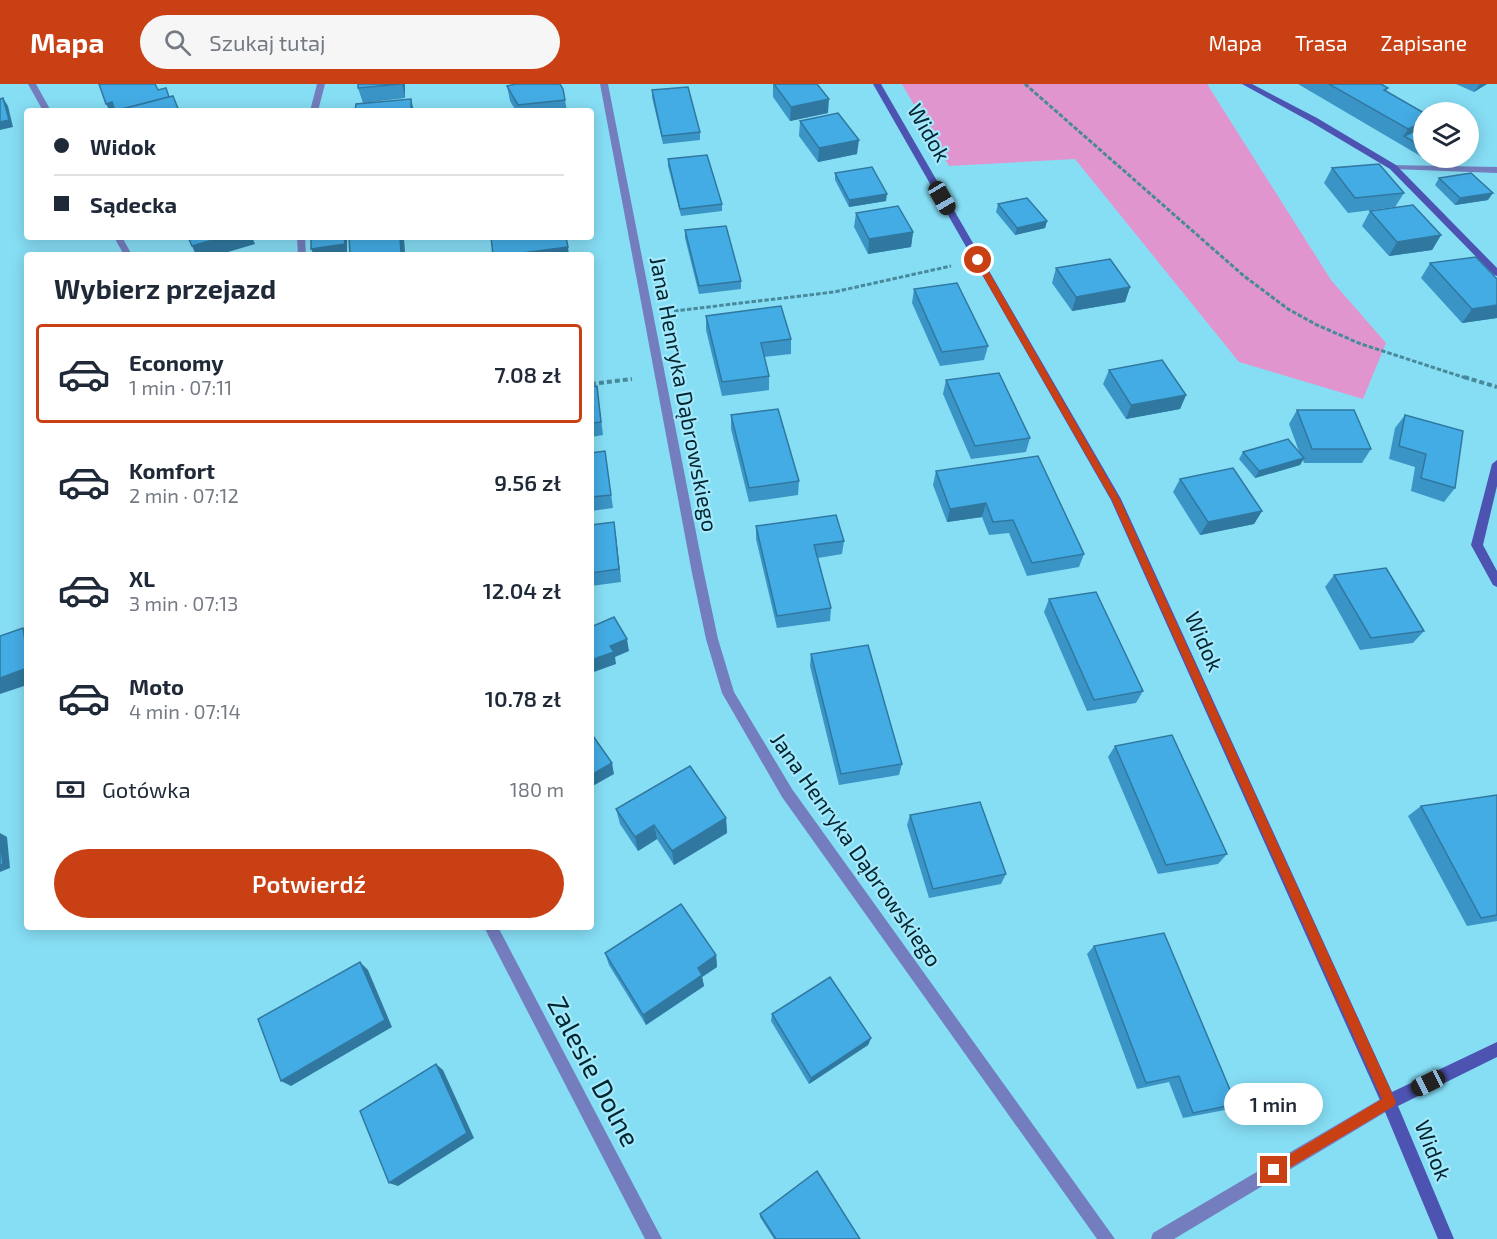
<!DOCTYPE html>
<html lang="pl">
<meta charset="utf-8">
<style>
body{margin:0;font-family:"Exo 2",sans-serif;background:#f6f6f7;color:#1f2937;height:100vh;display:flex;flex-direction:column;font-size:22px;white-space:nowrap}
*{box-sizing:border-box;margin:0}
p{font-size:20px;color:#747a83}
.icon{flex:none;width:33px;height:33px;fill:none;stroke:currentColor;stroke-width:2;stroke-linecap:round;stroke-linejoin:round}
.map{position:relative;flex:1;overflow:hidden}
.side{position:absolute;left:24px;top:168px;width:570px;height:678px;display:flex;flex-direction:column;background:#fff;border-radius:6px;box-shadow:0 3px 15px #0003}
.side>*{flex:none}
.hud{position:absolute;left:24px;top:24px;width:570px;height:132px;border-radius:6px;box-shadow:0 3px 15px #0003;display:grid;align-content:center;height:132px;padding:0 30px;background:#fff}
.tools{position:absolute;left:1413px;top:18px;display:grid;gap:12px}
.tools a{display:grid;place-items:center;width:66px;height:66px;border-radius:50%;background:#fff;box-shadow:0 3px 15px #0003;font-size:30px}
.end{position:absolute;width:27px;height:27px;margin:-14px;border:8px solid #c84014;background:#fff;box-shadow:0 0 0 3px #fff}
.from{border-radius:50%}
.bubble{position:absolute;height:42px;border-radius:21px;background:#fff;box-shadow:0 3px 15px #0003;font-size:20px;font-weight:600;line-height:42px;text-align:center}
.car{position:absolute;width:18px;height:36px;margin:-18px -9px;border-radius:8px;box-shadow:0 0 4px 2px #0007;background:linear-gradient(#222 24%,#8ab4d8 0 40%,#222 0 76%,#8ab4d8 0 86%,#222 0)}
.hud b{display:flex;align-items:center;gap:21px;height:57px;font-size:22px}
.hud b+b{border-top:2px solid #e0e1e3}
.hud i{width:15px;height:15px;background:#1f2937}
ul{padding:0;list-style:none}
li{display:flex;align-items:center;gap:18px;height:99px;margin:0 12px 9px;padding:0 18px;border:3px solid transparent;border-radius:6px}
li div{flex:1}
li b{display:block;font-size:22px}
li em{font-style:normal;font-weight:600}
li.selected{border-color:#c84014}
li>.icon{width:54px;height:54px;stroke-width:1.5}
h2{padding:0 30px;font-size:27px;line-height:72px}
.pay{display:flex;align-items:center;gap:15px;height:66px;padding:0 30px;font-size:22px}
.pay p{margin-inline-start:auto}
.action{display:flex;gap:12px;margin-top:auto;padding:12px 30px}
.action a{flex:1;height:69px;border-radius:36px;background:#c84014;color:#fff;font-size:24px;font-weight:600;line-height:69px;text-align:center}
header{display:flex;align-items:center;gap:36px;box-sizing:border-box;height:84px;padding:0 30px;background:#c84014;color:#fff}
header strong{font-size:28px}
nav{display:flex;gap:33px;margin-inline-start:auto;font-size:21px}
.search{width:420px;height:54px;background:#f6f6f7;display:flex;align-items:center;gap:15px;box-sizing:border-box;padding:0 21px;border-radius:33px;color:#747a83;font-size:22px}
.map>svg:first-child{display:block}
.green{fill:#e195ce}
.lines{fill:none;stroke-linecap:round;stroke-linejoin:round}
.path-far1{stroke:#48899a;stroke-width:3;stroke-dasharray:4.5 2;stroke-linecap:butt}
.path{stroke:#48899a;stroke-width:4;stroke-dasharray:5 3;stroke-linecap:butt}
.lane{fill:#747ebe;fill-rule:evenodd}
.street{fill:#747ebe;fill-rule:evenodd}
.secondary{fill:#4d53b1;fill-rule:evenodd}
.wall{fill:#3a94c5}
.shaded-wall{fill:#3078a0}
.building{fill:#44ace5;stroke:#3078a0;stroke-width:1.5}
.route{fill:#c84014}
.labels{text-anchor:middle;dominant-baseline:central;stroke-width:4.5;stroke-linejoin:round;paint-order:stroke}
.street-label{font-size:22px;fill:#00252e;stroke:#a4e8fb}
.near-street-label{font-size:27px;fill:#00252e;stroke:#a4e8fb}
</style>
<header>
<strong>Mapa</strong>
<div class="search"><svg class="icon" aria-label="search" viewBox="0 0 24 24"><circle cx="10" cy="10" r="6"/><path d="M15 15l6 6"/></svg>Szukaj tutaj</div>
<nav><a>Mapa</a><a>Trasa</a><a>Zapisane</a></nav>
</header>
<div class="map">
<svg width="1497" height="1155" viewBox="0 0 1497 1155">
<rect width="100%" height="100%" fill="#86def5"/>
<path class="green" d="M902 0H1207L1331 196 1386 259 1363 315 1239 278 1075 75 949 82Z"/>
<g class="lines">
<g class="path-far1">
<path d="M1025 0 1244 192 1288 225 1317 241 1361 260 1469 295"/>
<path d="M674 227 834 208 951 182"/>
</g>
<g class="path">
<path d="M1464 293 1497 303"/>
<path d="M591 300 632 295"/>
</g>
<path class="lane" d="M1390 81 1497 83V89L1393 85H1390Z"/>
<g class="street">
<path d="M28 0H36L51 27H43Z"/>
<path d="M317 0H325L318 27H310Z"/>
<path d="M600 0H608L704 489 718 555 734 608 792 705 1115 1155H1097L782 713 722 609 706 555 692 489Z"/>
<path d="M114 153H122L132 171H124Z"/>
<path d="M297 153H305L306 171H298Z"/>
<path d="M484 843H498L662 1155H645Z"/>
<path d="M1389 1010 1394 1013 1397 1018 1394 1023 1174 1155H1151L1153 1149Z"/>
</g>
<g class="secondary">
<path d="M873 0H881L1121 415 1392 1008 1497 958V973L1398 1022 1454 1155H1438L1383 1023 1111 416Z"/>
<path d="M1242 0H1252L1317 34 1396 81 1497 184V192L1494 191 1390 85 1311 38Z"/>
<path d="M1497 376V402L1483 461 1497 487V503L1493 501 1471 461 1492 380Z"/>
</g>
</g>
<g class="wall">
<path d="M405 0V14L363 19 358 4Z"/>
<path d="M773 0H817L828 29 790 37 773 13Z"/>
<path d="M1298 0H1381L1388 4 1386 7 1424 29V74H1448L1434 80Z"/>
<path d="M1456 0H1487L1474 8Z"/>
<path d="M507 2 565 16 567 27H516L510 17Z"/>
<path d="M652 6 700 48V56L663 60 652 13Z"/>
<path d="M800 37 857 70 818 78 799 52Z"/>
<path d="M668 75 722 120V127L681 132 668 82Z"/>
<path d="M1332 84 1404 109 1395 123 1348 129 1324 99Z"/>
<path d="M835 89 886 117 849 123 835 96Z"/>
<path d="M1439 94 1488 116 1455 121 1435 101Z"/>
<path d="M998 120 1047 137 1045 144 1015 151 996 128Z"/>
<path d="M1370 127 1441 151 1432 166 1389 172 1362 142Z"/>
<path d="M856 129 913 148 911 163 868 170 854 143Z"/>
<path d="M685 146 741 197V205L699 210 685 154Z"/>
<path d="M349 153H403L404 156 405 171H350Z"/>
<path d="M1430 179 1497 195V234L1462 239 1421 194Z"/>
<path d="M1056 184 1130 203 1125 218 1072 227 1052 199Z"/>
<path d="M914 205 988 262 984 276 940 282 912 219Z"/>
<path d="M706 232 791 255V270L764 273 769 292V306L722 312 706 246Z"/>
<path d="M1109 286 1186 311 1180 325 1126 335 1103 300Z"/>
<path d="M946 296 1030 354 1026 368 971 375 943 310Z"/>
<path d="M597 302 603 351 591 353V303Z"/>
<path d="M1297 326 1371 365 1362 379H1304L1303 376 1300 381 1255 394 1239 375 1243 368 1300 370 1289 340Z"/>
<path d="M731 331 799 397 798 411 749 418 731 345Z"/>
<path d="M1405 331 1455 404 1444 418 1411 407 1415 383 1389 375 1395 344Z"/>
<path d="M605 367 613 424 591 427V369Z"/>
<path d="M936 387 1084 470 1079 483 1027 492 1009 449 989 451 982 433 947 438 933 401Z"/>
<path d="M1180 395 1262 427 1254 440 1200 451 1173 408Z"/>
<path d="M591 441 616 452 621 498 591 502Z"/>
<path d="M756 442 844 457 842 470 818 474 831 524 830 537 777 544 756 455Z"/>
<path d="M1334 491 1424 547 1413 559 1360 566 1325 503Z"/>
<path d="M1049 515 1143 607 1136 619 1087 627 1044 528Z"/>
<path d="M811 570 902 680 899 691 839 701 810 582Z"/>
<path d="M1115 662 1227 770 1218 780 1158 790 1108 673Z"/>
<path d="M1497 711V837L1467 842 1408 732 1421 722Z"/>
<path d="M616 725 726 734 727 749 674 781 657 755 638 767 620 740Z"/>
<path d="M910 731 1006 790 1001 800 929 814 907 741Z"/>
<path d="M1094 862 1236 1020 1225 1026 1183 1034 1169 998 1137 1005 1087 870Z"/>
<path d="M605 869 716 871 717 883 702 893 704 902 646 941 609 881Z"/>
<path d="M772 930 871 954 868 961 809 1000 771 937Z"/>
<path d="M760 1130 860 1155H774L760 1133Z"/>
</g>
<g class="shaded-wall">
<path d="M402 0H405V14Z"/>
<path d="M1480 0H1487L1474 8 1479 1Z"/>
<path d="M3 14 8 22 13 43 0 46V38Z"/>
<path d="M411 15 414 27H411Z"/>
<path d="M829 15 828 29 790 37 791 23Z"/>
<path d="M112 18 116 25 110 27 106 20Z"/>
<path d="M1424 38V49L1404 52 1408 45Z"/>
<path d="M859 56 857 70 818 78 819 64Z"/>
<path d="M1438 74H1448L1434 80Z"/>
<path d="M1493 109 1488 116 1455 121 1460 114Z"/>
<path d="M887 110 886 117 849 123V116Z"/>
<path d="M1047 137 1045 144 1015 151 1017 144Z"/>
<path d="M913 148 911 163 868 170 869 155Z"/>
<path d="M1441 151 1432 166 1389 172 1397 158Z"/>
<path d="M223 153H252L255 160 218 171H196L192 162Z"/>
<path d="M344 153H347V168L314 171 311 165Z"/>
<path d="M400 153H403L404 156 405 171H401V169Z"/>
<path d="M568 163 569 171H506Z"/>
<path d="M1130 203 1125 218 1072 227 1076 213Z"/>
<path d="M1497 221V234L1462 239 1472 225Z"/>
<path d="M1186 311 1180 325 1126 335 1131 321Z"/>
<path d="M1304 374 1300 381 1255 394 1259 387Z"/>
<path d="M986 419 982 433 947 438 950 425Z"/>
<path d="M1262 427 1254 440 1200 451 1208 438Z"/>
<path d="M614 438 616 452 621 498 619 485Z"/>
<path d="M23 544 27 548V571Z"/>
<path d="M627 555 629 567 615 573 616 580 591 589V576L610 562Z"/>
<path d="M27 584V601L0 610V594Z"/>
<path d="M612 679 614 690 591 703V691Z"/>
<path d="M726 734 727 749 674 781 672 767Z"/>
<path d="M654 741 657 755 638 767 635 753Z"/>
<path d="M0 749 7 753 10 784 0 788Z"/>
<path d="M716 871 717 883 702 893 704 902 646 941 643 931 698 884Z"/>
<path d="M360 878 368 886 392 943 291 1002 281 997Z"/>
<path d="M871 954 868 961 809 1000 811 994Z"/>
<path d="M436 980 443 986 474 1054 398 1102 389 1099Z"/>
</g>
<g class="building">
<path d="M99 0H155L158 6 166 4 169 13 115 27 112 18 106 20Z"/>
<path d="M358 0H402L358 4Z"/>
<path d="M516 0H560L563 5 565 16 518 21 507 2Z"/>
<path d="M774 0H817L829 15 791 23Z"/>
<path d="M1329 0H1381L1388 4 1384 6 1424 29V38L1408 45Z"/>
<path d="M688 3 700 48 662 52 652 6Z"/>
<path d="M173 12 179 27H114Z"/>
<path d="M3 14 9 36 0 38V15Z"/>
<path d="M411 15V27H355L356 20Z"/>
<path d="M838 29 859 56 819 64 800 37Z"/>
<path d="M1424 43V64L1404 52Z"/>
<path d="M707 71 722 120 680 125 668 75Z"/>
<path d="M1379 80 1404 109 1355 114 1332 84Z"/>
<path d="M872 83 887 110 849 116 835 89Z"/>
<path d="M1471 89 1493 109 1460 114 1439 94Z"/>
<path d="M1027 114 1047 137 1017 144 998 120Z"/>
<path d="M1413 121 1441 151 1397 158 1370 127Z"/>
<path d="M898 122 913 148 869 155 856 129Z"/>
<path d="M726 142 741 197 699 202 685 146Z"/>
<path d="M188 153H223L192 162Z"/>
<path d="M311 153H344L345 160 311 165Z"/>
<path d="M349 153H400L401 169 381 171H350Z"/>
<path d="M491 153H566L568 163 506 171H493Z"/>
<path d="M1476 173 1497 195V221L1472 225 1430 179Z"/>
<path d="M1110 175 1130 203 1076 213 1056 184Z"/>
<path d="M957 199 988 262 942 268 914 205Z"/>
<path d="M781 222 791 255 761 259 769 292 722 298 706 232Z"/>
<path d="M1162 276 1186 311 1131 321 1109 286Z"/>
<path d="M999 289 1030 354 975 362 946 296Z"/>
<path d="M597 302 601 338 591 339V303Z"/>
<path d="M778 325 799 397 749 404 731 331Z"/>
<path d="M1297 326H1354L1371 365H1312Z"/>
<path d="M1405 331 1463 347 1455 404 1421 394 1426 370 1399 362Z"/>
<path d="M1288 355 1304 374 1259 387 1243 368Z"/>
<path d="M605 367 611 411 591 413V369Z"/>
<path d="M1038 372 1084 470 1032 479 1013 436 993 438 986 419 950 425 936 387Z"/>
<path d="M1233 384 1262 427 1208 438 1180 395Z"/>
<path d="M836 431 844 457 814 461 831 524 777 532 756 442Z"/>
<path d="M614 438 619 485 591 489V441Z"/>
<path d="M1386 484 1424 547 1371 554 1334 491Z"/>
<path d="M1096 508 1143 607 1094 616 1049 515Z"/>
<path d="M614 533 627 555 610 562 614 568 591 576V543Z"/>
<path d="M23 544 27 571V584L0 594V552Z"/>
<path d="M868 561 902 680 841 690 811 570Z"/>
<path d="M591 649 612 679 591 691Z"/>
<path d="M1172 651 1227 770 1166 781 1115 662Z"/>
<path d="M690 682 726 734 672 767 654 741 635 753 616 725Z"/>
<path d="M1497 711V831L1481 834 1421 722Z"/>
<path d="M980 718 1006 790 933 805 910 731Z"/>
<path d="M0 756 3 780 0 781Z"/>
<path d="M681 820 716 871 698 884 702 891 643 931 605 869Z"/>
<path d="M1164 849 1236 1020 1193 1029 1179 992 1146 999 1094 862Z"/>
<path d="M360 878 385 936 281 997 258 935Z"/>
<path d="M830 893 871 954 811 994 772 930Z"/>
<path d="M436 980 467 1049 389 1099 360 1027Z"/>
<path d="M817 1087 860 1155H776L760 1130Z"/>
</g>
<path class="route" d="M978 174 982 176 1120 416 1396 1018 1394 1022 1274 1093 1270 1091 1268 1086 1270 1082 1382 1015 1112 416 974 176Z"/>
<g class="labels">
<g class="street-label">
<text transform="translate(930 48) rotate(60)">Widok</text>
<text transform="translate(685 310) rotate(79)">Jana Henryka Dąbrowskiego</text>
<text transform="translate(1205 557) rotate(66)">Widok</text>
<text transform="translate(857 765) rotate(55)">Jana Henryka Dąbrowskiego</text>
<text transform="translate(1434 1066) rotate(68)">Widok</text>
</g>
<g class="near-street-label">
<text transform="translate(595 987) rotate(62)">Zalesie Dolne</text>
</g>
</g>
</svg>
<div class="tools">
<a><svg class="icon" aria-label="layers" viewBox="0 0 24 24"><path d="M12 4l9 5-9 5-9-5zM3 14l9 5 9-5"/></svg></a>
</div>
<i class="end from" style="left:978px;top:176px"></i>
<i class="end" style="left:1274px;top:1086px"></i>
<div class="bubble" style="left:1224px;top:999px;width:99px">1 min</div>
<i class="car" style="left:942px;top:114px;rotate:150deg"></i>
<i class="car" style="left:1428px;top:999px;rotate:244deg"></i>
<div class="hud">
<b><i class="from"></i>Widok</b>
<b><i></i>Sądecka</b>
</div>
<section class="side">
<h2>Wybierz przejazd</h2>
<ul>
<li class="selected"><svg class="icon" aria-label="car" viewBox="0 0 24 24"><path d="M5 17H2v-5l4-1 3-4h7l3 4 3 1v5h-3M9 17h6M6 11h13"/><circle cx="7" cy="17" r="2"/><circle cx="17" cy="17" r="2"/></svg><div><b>Economy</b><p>1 min · 07:11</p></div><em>7.08 zł</em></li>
<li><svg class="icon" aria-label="car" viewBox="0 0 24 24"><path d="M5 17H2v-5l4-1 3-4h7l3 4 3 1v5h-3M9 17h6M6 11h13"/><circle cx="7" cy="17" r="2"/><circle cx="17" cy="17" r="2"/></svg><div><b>Komfort</b><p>2 min · 07:12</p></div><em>9.56 zł</em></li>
<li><svg class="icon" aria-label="car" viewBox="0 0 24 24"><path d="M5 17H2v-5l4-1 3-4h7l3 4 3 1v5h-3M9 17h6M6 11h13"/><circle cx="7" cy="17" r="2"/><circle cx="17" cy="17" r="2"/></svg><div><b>XL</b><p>3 min · 07:13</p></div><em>12.04 zł</em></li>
<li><svg class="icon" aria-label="car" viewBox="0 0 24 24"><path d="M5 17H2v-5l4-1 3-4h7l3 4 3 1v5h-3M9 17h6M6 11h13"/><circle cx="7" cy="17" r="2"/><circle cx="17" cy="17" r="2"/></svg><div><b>Moto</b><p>4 min · 07:14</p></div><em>10.78 zł</em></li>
</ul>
<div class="pay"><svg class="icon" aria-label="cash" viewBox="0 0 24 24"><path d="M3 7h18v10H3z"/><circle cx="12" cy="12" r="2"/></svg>Gotówka<p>180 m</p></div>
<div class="action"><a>Potwierdź</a></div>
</section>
</div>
